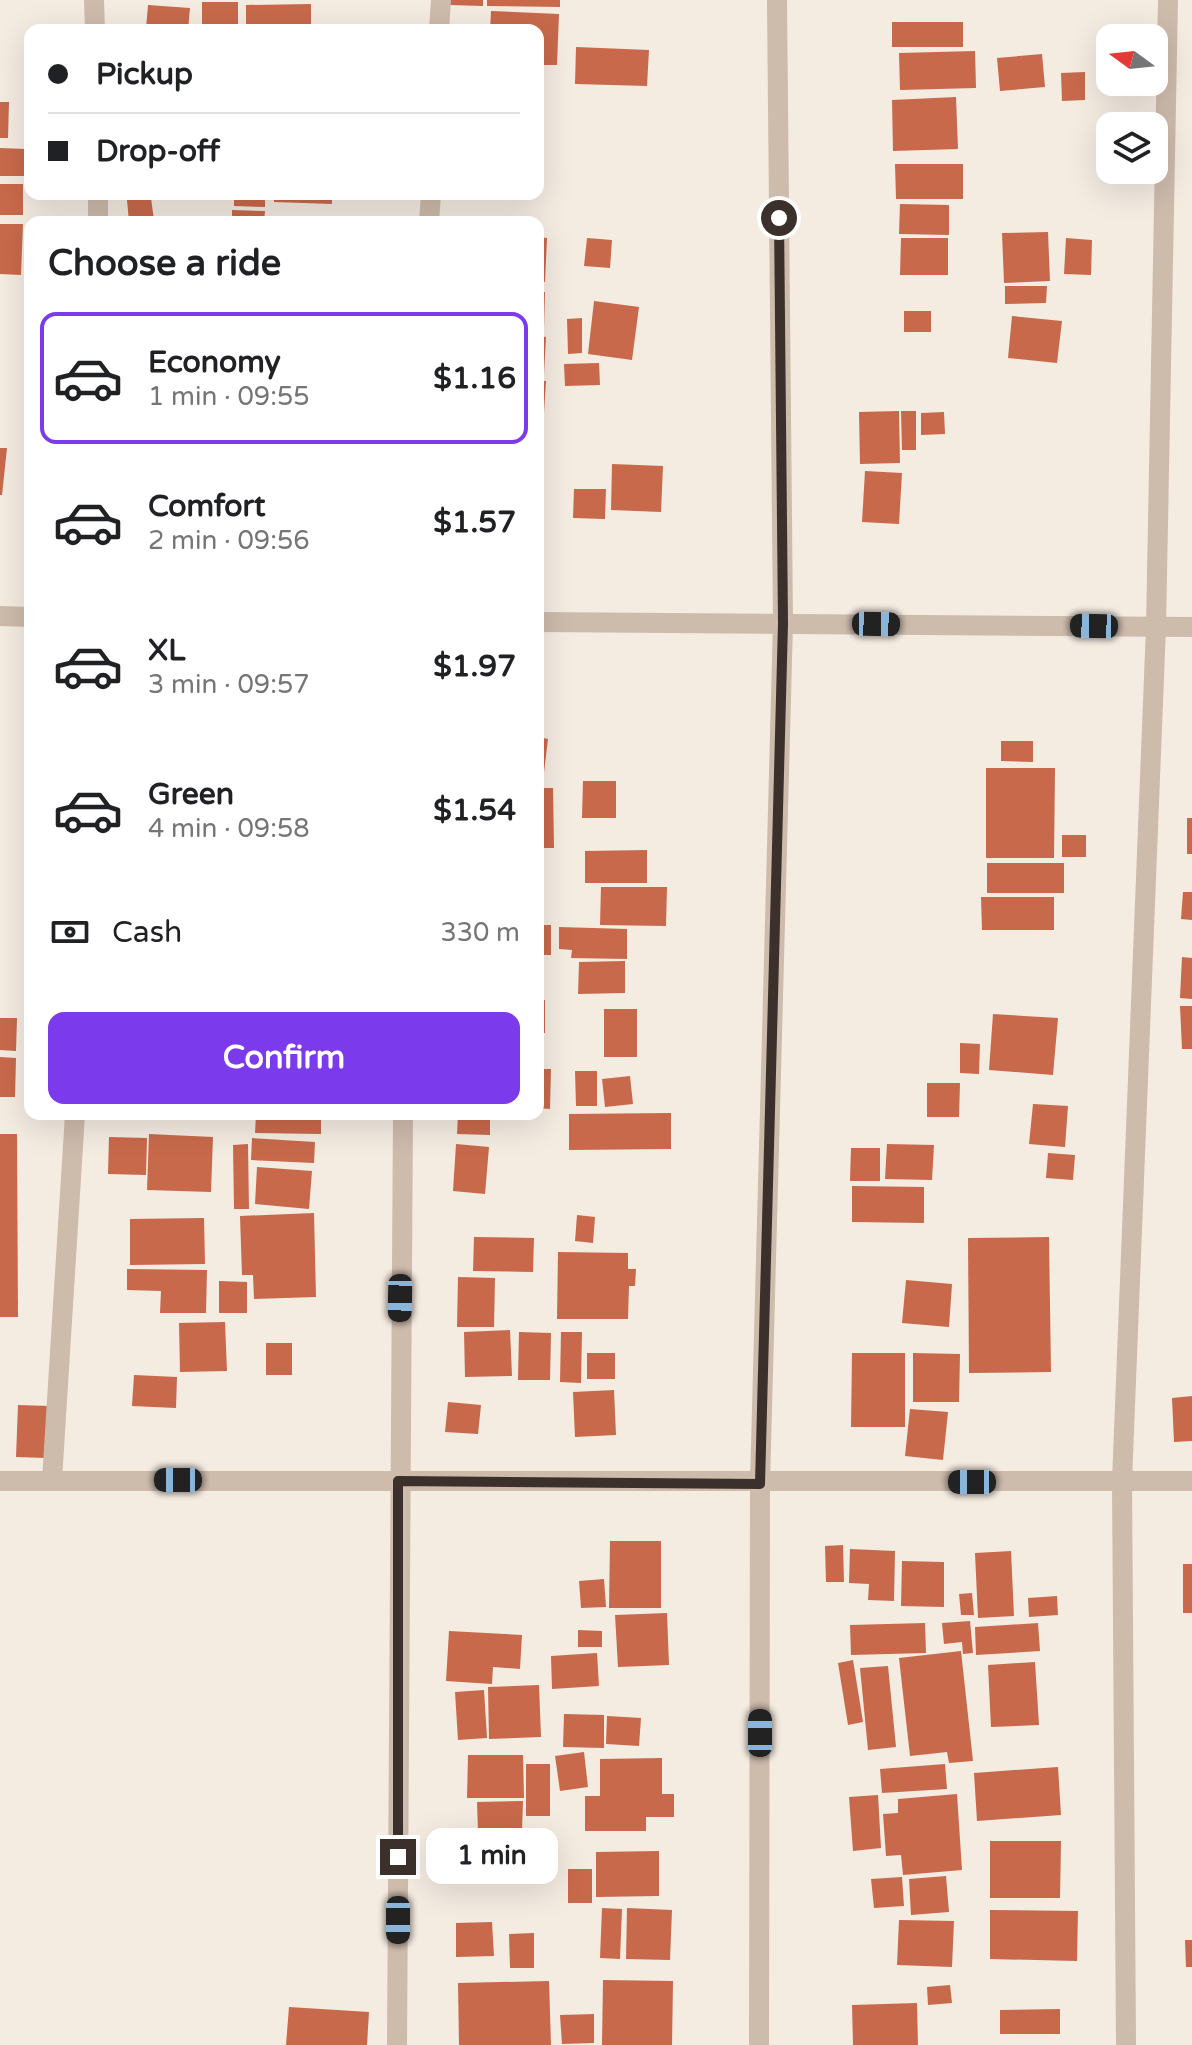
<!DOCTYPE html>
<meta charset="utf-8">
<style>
body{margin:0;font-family:"Varela Round",sans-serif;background:#f6f6f6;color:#202124;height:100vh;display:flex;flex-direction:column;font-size:30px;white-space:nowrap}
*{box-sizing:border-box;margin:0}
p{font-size:26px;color:#757577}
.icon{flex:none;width:44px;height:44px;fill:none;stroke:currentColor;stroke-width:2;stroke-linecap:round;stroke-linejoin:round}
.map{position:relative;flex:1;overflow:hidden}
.details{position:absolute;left:24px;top:216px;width:520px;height:904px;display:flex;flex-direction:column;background:#fff;border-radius:16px;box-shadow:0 8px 32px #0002}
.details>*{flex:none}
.top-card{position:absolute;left:24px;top:24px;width:520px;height:176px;border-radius:16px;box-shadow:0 8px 32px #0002;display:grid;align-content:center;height:176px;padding:0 24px;background:#fff}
.needle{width:52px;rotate:285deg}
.controls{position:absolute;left:1096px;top:24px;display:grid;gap:16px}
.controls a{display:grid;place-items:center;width:72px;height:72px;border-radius:16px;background:#fff;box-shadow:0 8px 32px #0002;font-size:40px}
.end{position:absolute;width:36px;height:36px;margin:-18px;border:10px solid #3b302b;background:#fff;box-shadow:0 0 0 4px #fff}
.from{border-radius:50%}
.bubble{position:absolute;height:56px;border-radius:16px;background:#fff;box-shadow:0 8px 32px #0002;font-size:26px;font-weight:700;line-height:56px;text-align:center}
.car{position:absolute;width:24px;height:48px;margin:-24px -12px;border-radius:10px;box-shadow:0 0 6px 2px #0007;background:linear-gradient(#222 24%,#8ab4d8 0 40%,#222 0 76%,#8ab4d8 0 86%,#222 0)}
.top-card b{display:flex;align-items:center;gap:28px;height:76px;font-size:30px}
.top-card b+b{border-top:2px solid #e0e0e0}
.top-card i{width:20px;height:20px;background:#202124}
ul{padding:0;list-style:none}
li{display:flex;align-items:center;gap:24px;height:132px;margin:0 16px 12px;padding:0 8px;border:4px solid transparent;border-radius:16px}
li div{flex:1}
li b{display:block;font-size:30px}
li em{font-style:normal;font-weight:700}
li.current{border-color:#7c3aed}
li>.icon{width:72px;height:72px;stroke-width:1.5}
h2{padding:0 24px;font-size:36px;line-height:96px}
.pay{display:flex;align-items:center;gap:20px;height:88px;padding:0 24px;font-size:30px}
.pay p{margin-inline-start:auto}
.button{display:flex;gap:16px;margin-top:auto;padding:16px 24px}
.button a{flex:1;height:92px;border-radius:16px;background:#7c3aed;color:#fff;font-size:32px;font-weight:700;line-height:92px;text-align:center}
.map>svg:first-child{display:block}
.building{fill:#c8694b}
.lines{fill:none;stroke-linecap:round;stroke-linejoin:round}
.minor{stroke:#cdbbac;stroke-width:20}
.route{stroke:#3b302b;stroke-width:10}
</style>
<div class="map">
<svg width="1192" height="2045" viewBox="0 0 1192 2045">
<rect width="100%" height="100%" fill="#f4ebe1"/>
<g class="building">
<path d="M450 0H483V6L450 5Z"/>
<path d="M487 0H560V7L487 6Z"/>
<rect x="202" y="2" width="36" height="28"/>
<path d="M311 4V30H246V5Z"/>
<path d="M148 5 190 8 188 30 146 29Z"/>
<path d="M491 11 559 14 557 65H538V30H490Z"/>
<rect x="892" y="22" width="71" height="25"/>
<path d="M576 47 649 50 647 86 575 84Z"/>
<path d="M975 51 976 88 900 90 899 53Z"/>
<path d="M1042 54 1045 87 1000 91 997 58Z"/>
<path d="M1085 72V100L1062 101 1061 73Z"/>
<path d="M956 97 958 149 893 151 892 100Z"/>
<path d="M0 102H9L8 138H0Z"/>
<path d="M0 148 26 149V176H0Z"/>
<path d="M895 164H963V199H896Z"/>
<rect x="0" y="184" width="23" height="31"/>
<path d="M234 194H265V207L234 206Z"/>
<path d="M274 194H332V204L274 202Z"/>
<path d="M151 198 154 220 129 222 127 200Z"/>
<path d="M900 204 949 205V235L899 234Z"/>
<path d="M232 210 265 211 264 222H232Z"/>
<path d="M0 224H23L21 275 0 274Z"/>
<path d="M1048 232 1050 281 1004 283 1002 233Z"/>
<path d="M538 237 547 238 545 282 538 281Z"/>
<path d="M587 238 612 240 610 268 584 266Z"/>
<path d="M901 238H948V275H900Z"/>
<path d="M1066 238 1092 240 1091 275 1064 274Z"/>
<path d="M1005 286H1047L1046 303 1005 304Z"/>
<path d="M538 292H545L544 328H538Z"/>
<path d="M594 301 639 307 632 360 588 354Z"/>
<rect x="904" y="311" width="27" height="21"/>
<path d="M1012 316 1062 321 1057 363 1008 358Z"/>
<path d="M582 318V353L568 354 567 319Z"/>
<path d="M538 336 546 337 544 374 538 373Z"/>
<path d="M599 363 600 385 565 386 564 364Z"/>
<path d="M538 381H546L544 413 538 412Z"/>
<path d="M899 411 900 463 860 464 859 412Z"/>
<path d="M901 411H916V450H902Z"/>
<path d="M944 412 945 434 921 435V413Z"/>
<path d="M0 448H7L2 495H0Z"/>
<path d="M612 464 663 466 661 512 611 510Z"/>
<path d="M865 471 902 473 899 524 862 522Z"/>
<path d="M574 489H606L605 519 573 518Z"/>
<path d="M538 737 548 739 543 781 538 780Z"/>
<path d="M1001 741H1033V762L1001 761Z"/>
<path d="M986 768H1055L1054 858H986Z"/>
<path d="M583 781H616V818H582Z"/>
<path d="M538 788H553L554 848H538Z"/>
<rect x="1187" y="818" width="5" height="36"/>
<rect x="1062" y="835" width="24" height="22"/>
<path d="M647 850V883H585V851Z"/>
<path d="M538 859H543L541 918H538Z"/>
<rect x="987" y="863" width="77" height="30"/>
<path d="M601 887H667L666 926 600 925Z"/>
<path d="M1183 892H1192V920L1181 919Z"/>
<path d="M981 897H1054V930H982Z"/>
<rect x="538" y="925" width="13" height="30"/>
<path d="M559 927 627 929V959L571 958 572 950 559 949Z"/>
<path d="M1182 957 1192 958V999L1180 998Z"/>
<path d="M625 961V993L578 994 579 962Z"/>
<path d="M538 999 545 1000V1033H538Z"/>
<path d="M1180 1006H1192V1049H1182Z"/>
<rect x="604" y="1009" width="33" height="48"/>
<path d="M993 1014 1058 1018 1053 1075 989 1070Z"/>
<path d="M0 1018H17L16 1051 0 1050Z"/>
<path d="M960 1043 980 1044 979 1074 960 1073Z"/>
<path d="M0 1057 16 1058 15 1097H0Z"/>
<path d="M538 1069H551L550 1109 538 1108Z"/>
<path d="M575 1071H597V1106H576Z"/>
<path d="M630 1076 633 1104 605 1107 602 1079Z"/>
<path d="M927 1083H960L959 1117H927Z"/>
<path d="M1033 1104 1068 1106 1065 1147 1029 1144Z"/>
<path d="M671 1113V1149L569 1150V1114Z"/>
<path d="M256 1114H321V1134L255 1133Z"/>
<path d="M458 1114H490V1135L457 1134Z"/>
<path d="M0 1134H17L18 1317H0Z"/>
<path d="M149 1134 213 1137 211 1192 147 1190Z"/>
<path d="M109 1137 147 1138 146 1175 108 1174Z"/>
<path d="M252 1138 315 1142 314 1163 251 1160Z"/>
<path d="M248 1144 249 1209H234L233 1145Z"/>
<path d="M456 1144 489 1147 485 1194 453 1191Z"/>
<path d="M887 1144 934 1145 932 1180 885 1179Z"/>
<path d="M851 1148H880V1181H850Z"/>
<path d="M1048 1153 1075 1155 1073 1180 1046 1178Z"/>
<path d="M257 1167 312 1171 309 1209 255 1204Z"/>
<path d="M852 1186 924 1187V1223L852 1222Z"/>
<path d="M314 1213 316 1297 254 1299 253 1275H242L240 1216Z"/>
<path d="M577 1215 595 1217 593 1243 575 1241Z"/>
<path d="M204 1218 205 1264 130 1265V1219Z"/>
<path d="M474 1237 534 1238 533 1272 473 1271Z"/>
<path d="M1049 1237 1051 1372 969 1373 968 1238Z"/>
<path d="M558 1252 628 1253V1269H636L635 1286H629L628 1319H557Z"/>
<path d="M127 1269 207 1270 206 1313H160L161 1291 127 1290Z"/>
<path d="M458 1277 495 1278 494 1327H457Z"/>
<path d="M906 1280 952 1284 949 1327 902 1323Z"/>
<path d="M219 1281 247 1282V1313H219Z"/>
<path d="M225 1322 227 1371 180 1372 179 1323Z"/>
<path d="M510 1330 512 1376 465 1377 464 1332Z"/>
<path d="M519 1332 551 1333 550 1380H518Z"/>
<path d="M561 1332H582L581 1383 560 1382Z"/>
<rect x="266" y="1343" width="26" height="32"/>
<rect x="587" y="1353" width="28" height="26"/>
<path d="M852 1353H905V1427H851Z"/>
<path d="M913 1353 960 1354 959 1402H913Z"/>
<path d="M134 1375 177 1377 176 1408 132 1406Z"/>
<path d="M614 1390 616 1435 575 1437 573 1392Z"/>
<path d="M1192 1396V1441L1174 1442 1172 1398Z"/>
<path d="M448 1402 481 1405 478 1434 445 1432Z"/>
<path d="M18 1405 49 1406 46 1458 16 1457Z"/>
<path d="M910 1409 948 1412 943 1460 905 1456Z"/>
<path d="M610 1541H661V1608H609Z"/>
<path d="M843 1545 844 1582H826L825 1546Z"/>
<path d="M850 1549 895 1551 894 1601 868 1600 869 1584 849 1583Z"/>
<path d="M1011 1551 1014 1616 978 1618 975 1553Z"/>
<path d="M902 1561 944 1562V1607L901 1606Z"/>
<rect x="1183" y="1564" width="9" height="49"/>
<path d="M604 1579 606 1607 581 1608 579 1581Z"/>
<path d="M972 1593 974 1615H961L959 1594Z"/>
<path d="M1057 1596 1058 1615 1029 1617 1028 1598Z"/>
<path d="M667 1613 669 1665 618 1667 615 1615Z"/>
<path d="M970 1621 973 1653 963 1654 962 1642 944 1644 942 1623Z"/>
<path d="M925 1623 926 1653 851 1655 850 1625Z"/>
<path d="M1038 1623 1040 1651 976 1655 975 1627Z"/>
<path d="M578 1630 602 1631V1647H578Z"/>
<path d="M449 1631 522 1635 520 1669 493 1667 492 1684 446 1681Z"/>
<path d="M961 1651 973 1761 949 1763 947 1752 910 1756 899 1658Z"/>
<path d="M597 1653 599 1686 552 1689 551 1656Z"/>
<path d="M853 1660 863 1722 848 1725 838 1663Z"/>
<path d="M1035 1662 1039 1725 991 1727 988 1665Z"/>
<path d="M888 1666 896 1747 868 1750 860 1668Z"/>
<path d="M539 1685 541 1737 489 1739 488 1687Z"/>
<path d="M484 1690 487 1738 458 1740 455 1692Z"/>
<path d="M564 1714 604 1715V1748L563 1747Z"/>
<path d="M607 1716 641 1718 639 1746 606 1744Z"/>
<path d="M584 1752 588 1787 560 1791 555 1756Z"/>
<path d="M468 1755H523L524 1798H467Z"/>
<path d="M662 1758V1794H674V1817H646V1831H585V1796H600V1759Z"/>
<rect x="526" y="1764" width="24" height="52"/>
<path d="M945 1764 947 1789 882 1793 880 1769Z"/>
<path d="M1058 1767 1061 1815 977 1821 974 1773Z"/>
<path d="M957 1794 962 1870 903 1875 901 1855 886 1856 883 1814 898 1813V1799Z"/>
<path d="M878 1795 881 1848 853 1851 849 1797Z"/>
<path d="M523 1801 522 1831 478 1832 477 1802Z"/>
<path d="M990 1841H1061L1060 1898H990Z"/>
<path d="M659 1851V1896L596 1897V1852Z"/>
<rect x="568" y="1869" width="24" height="34"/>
<path d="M946 1876 949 1912 911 1915 909 1879Z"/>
<path d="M902 1877 904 1906 874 1908 871 1879Z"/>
<path d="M602 1908 622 1909 620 1959 600 1958Z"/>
<path d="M627 1908 672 1910 670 1960 626 1959Z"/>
<path d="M990 1910 1078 1911 1077 1961 990 1959Z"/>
<path d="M899 1920 954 1921 952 1967 897 1965Z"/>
<path d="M492 1922 494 1956 456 1957V1923Z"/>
<path d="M534 1933V1968H510L509 1934Z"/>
<path d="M1185 1940H1192V1967H1186Z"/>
<path d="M603 1980 673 1981 672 2045H602Z"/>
<path d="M549 1981 551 2045H459L458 1983Z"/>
<path d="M950 1985 952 2003 928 2005 927 1987Z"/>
<path d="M917 2003 918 2045H853L852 2005Z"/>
<path d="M289 2007 369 2012 367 2045H286Z"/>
<path d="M1060 2009V2034H1000V2010Z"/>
<path d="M594 2014V2043L562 2044 560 2015Z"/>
</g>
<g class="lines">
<g class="minor">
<path d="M94 0 95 30"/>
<path d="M439 30 441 0"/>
<path d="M98 194V222"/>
<path d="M429 222 431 194"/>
<path d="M0 616 30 617"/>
<path d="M538 622 1192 627"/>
<path d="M52 1480 75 1114"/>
<path d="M0 1481H1192"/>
<path d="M397 2045 403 1114"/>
<path d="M759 2045 760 1484 783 623 777 0"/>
<path d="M1126 2045 1122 1481 1156 627 1168 0"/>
</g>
</g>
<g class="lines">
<path class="route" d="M398 1857V1481L760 1484 783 623 779 218"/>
</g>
</svg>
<div class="controls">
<a><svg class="needle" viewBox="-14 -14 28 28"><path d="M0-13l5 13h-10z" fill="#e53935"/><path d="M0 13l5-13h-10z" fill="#757577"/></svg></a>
<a><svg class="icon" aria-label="layers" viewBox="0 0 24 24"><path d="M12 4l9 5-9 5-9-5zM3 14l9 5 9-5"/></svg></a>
</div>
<i class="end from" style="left:779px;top:218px"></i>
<i class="end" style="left:398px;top:1857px"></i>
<div class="bubble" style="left:426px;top:1828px;width:132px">1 min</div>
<i class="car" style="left:876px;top:624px;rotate:91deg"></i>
<i class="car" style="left:1094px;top:626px;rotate:271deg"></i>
<i class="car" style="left:400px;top:1298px;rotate:181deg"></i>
<i class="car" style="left:178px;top:1480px;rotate:270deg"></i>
<i class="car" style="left:972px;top:1482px;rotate:270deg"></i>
<i class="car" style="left:760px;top:1733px;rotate:0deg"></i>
<i class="car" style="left:398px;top:1920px;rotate:180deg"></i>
<div class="top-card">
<b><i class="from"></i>Pickup</b>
<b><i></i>Drop-off</b>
</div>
<section class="details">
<h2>Choose a ride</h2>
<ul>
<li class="current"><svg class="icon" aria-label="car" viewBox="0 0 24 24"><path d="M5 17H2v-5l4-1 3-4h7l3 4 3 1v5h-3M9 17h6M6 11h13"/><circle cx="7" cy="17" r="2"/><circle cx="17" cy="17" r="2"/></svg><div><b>Economy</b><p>1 min · 09:55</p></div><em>$1.16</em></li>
<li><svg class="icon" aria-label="car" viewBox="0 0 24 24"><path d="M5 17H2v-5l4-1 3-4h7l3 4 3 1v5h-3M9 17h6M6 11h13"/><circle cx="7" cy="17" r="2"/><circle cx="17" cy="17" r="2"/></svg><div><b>Comfort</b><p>2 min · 09:56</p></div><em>$1.57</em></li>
<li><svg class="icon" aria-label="car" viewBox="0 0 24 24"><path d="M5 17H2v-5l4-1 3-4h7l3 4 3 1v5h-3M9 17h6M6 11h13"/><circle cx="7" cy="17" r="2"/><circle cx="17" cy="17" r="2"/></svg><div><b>XL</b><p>3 min · 09:57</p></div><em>$1.97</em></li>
<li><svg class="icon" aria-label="car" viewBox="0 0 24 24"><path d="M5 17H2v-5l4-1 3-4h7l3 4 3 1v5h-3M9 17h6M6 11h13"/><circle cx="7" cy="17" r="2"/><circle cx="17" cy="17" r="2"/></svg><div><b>Green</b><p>4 min · 09:58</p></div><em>$1.54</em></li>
</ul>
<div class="pay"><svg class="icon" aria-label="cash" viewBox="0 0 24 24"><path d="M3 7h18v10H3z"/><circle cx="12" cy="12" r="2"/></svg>Cash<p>330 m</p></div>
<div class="button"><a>Confirm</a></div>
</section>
</div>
